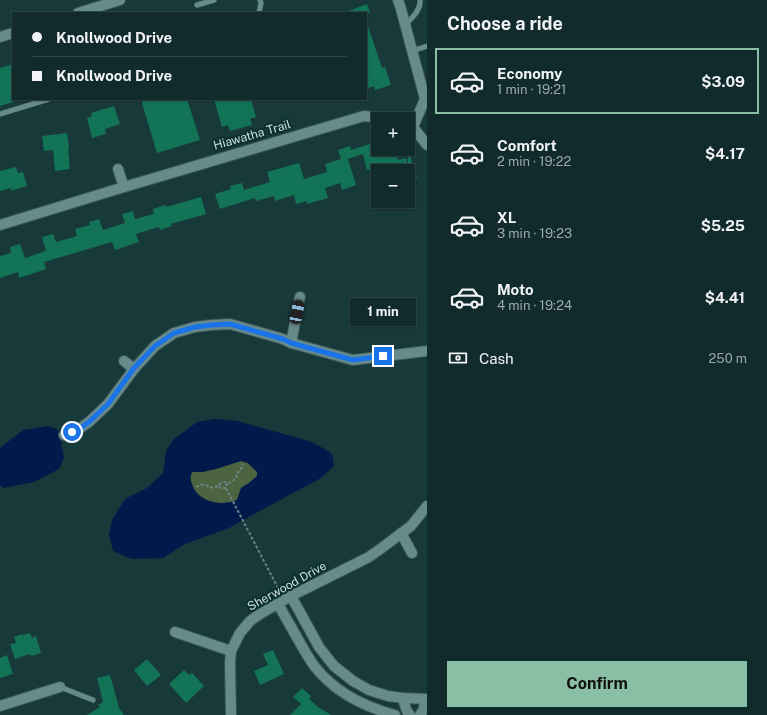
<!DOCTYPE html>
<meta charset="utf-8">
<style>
body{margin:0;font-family:"Public Sans",sans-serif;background:#1a3334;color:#f1f3f6;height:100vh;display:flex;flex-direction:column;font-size:15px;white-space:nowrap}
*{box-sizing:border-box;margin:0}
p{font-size:13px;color:#9ca7a9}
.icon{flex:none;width:22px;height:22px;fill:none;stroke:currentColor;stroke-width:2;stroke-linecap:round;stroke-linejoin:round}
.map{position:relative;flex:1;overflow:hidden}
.drawer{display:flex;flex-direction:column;background:#112b2c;width:340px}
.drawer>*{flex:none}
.banner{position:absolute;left:12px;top:12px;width:355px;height:88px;border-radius:0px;box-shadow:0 1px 3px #0004,0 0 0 1px #304748;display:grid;align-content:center;height:88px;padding:0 20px;background:#112b2c}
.controls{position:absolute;left:371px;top:112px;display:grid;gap:8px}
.controls a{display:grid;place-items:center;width:44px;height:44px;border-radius:0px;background:#112b2c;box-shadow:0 1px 3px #0004,0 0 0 1px #304748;font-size:20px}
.end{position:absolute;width:18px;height:18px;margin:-9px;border:5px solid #1a73e8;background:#fff;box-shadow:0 0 0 2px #fff}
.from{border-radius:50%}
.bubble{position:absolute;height:28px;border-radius:0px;background:#112b2c;box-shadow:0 1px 3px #0004,0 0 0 1px #304748;font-size:13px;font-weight:700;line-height:28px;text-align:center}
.car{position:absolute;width:12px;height:24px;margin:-12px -6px;border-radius:5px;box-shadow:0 0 3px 1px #0007;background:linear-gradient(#222 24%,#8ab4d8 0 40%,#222 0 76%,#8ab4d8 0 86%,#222 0)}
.banner b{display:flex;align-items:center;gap:14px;height:38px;font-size:15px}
.banner b+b{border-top:1px solid #304748}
.banner i{width:10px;height:10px;background:#f1f3f6}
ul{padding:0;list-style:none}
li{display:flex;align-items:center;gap:12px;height:66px;margin:0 8px 6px;padding:0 12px;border:2px solid transparent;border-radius:0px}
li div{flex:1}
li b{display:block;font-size:15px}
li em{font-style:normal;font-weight:700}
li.selected{border-color:#8abfa5}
li>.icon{width:36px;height:36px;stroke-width:1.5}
h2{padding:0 20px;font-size:18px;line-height:48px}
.pay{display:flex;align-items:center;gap:10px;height:44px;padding:0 20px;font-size:15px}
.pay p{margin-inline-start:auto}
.primary-button{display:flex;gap:8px;margin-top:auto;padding:8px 20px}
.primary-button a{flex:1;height:46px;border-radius:0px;background:#8abfa5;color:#111;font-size:16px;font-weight:700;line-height:46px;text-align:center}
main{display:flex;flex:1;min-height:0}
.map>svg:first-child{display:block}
.green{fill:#4d6440}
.water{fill:#02194b;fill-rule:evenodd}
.building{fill:#127356}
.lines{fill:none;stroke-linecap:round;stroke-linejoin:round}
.service-casing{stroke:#3a5656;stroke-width:6}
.minor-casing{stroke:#3a5656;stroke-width:12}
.path{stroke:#6b8586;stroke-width:2;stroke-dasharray:3 2;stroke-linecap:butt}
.service{stroke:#678a8b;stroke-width:5}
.minor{stroke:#678a8b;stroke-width:10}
.route{stroke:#1a73e8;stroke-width:5}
.labels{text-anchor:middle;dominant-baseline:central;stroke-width:4;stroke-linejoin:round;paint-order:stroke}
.street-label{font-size:12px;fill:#cee0e0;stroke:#0c2f30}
</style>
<main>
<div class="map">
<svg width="427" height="715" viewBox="0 0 427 715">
<rect width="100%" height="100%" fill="#17393a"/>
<path class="green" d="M241 461 248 463 258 472 257 476 249 483 241 488 237 500C222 507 197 502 192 484 190 479 190 477 192 472 211 472 223 466 241 461Z"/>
<g class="water">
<path d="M215 419 237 421 309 441 325 449 332 454 334 466 321 478 254 514 229 528 185 544 163 558 132 559 113 551 109 535 112 520 125 499 147 488 163 473 166 451 173 440 197 422ZM241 461 248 463 257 472V476L249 483 241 488 237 500C222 507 197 502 192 484 190 479 190 477 192 472H203L216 469Z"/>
<path d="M48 426 59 430 64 458 59 469 34 482 3 488 0 485V448L23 430Z"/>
</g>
<g class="building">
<path d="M367 4 370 13H346V12Z"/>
<path d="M367 23 382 68 385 67 391 85 375 90 374 86 366 89V24Z"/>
<path d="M13 64V102L0 106V68Z"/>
<path d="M141 99H187L200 140 157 153 147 120Z"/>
<path d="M214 99H251L256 117 250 119 252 125 230 131 228 125 222 127Z"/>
<path d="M114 106 120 124 105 129 106 134 92 138 87 118 92 116 91 113Z"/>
<path d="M67 133 69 148H68L70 169 55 171 53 150 44 151 42 136Z"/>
<path d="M370 144 371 149 378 147V149H395L398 160 406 158 408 165V156H410L417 178 408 181V171H378V173L374 174 373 169 367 170 363 154 348 159 356 185 342 190 340 183 325 188 328 198 307 204V201L296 204 294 195 275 201 274 196 256 201 255 198 220 209 215 194 231 189 230 186 242 183 244 190 270 182 267 172 299 163 304 179 327 172 325 164 341 159 338 150 350 146 351 150Z"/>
<path d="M16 167 18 173 23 172 27 186 11 191V188L0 191V171Z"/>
<path d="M201 197 206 214 171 224 172 226 160 230 159 227 136 234 139 242 115 250 112 242 44 262 46 269 19 278 18 272 0 278V256L11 253 10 247 20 244 25 258 46 251 42 237 53 234 56 242 77 236 75 229 90 225 89 222 99 219 103 230 125 223 122 214 133 211 135 219 154 214 153 209 165 205 166 207Z"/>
<path d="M30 633 32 638 36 636 41 653 31 656 30 654 15 659 10 644 16 643 14 637 22 634 23 635Z"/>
<path d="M273 650 284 674 260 685 254 671 268 665 263 654Z"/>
<path d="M7 655 13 674 0 678V658Z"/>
<path d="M147 659 161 675 147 686 134 670Z"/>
<path d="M184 670 189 675 192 673 204 686 186 703 169 684Z"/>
<path d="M110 675 119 708 124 715H87L100 707 98 705 103 702 97 678Z"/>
<path d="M302 688 311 696 309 699 318 707 331 715H290L301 704 293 697Z"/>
</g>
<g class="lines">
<g class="service-casing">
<g id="service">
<path d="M197 5 214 0"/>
<path d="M259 13 261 3 260 0"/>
<path d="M405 25C412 18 421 10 420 0"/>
<path d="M412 51 427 46"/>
<path d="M0 114 49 99"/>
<path d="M60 687 93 700"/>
</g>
</g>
<g class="minor-casing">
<g id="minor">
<path d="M398 0 401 9 425 99 413 127"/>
<path d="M78 13 120 0"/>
<path d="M0 37 13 33"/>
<path d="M408 125 413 127 427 145"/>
<path d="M118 169 124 187"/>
<path d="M0 225 124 187 364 116 389 119"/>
<path d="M291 343 300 297"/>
<path d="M124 361 134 369"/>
<path d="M64 435 79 429 89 422 108 404 134 369 155 346 174 333 195 327 211 325 230 324 283 339 291 343 353 360 427 351"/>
<path d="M401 533 412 553"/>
<path d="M291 596 319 647 334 666 353 681 369 690 388 696 403 698 427 699"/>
<path d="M278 604C285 616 292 629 299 641 304 650 309 659 315 667 335 692 365 707 395 715"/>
<path d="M175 632 231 651"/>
<path d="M403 698C405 704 405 711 410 715"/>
<path d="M0 706 60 687"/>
<path d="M231 715 230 663 231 651 240 633 250 621 260 614 291 596 369 557 383 547 411 526 427 506"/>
<path d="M420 715 424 709 425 699"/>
</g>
</g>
<g class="path">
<path d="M219 486 221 488H226L227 483"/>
<path d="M196 487C210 479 209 496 222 482 233 482 228 485 237 477L236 475 241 469 243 464"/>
<path d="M226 488 280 592"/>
</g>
<use href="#service" class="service"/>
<use href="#minor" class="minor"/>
</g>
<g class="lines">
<path class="route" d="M72 432 79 429 89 422 108 404 134 368 155 346 174 333 195 327 211 325 230 324 283 339 291 343 353 360 383 356"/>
</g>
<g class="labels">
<g class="street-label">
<text transform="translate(252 135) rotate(-16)">Hiawatha Trail</text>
<text transform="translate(287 586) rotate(-29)">Sherwood Drive</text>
</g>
</g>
</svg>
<div class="controls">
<a>+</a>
<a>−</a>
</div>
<i class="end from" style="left:72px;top:432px"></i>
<i class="end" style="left:383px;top:356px"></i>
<div class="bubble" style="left:350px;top:298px;width:66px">1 min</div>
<i class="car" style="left:297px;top:312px;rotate:11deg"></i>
<div class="banner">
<b><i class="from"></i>Knollwood Drive</b>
<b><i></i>Knollwood Drive</b>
</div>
</div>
<section class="drawer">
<h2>Choose a ride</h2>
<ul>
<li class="selected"><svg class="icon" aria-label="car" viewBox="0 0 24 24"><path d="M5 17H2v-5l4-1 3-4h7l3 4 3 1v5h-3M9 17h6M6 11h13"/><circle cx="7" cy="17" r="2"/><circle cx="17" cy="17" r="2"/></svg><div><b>Economy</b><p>1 min · 19:21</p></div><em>$3.09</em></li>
<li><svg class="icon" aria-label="car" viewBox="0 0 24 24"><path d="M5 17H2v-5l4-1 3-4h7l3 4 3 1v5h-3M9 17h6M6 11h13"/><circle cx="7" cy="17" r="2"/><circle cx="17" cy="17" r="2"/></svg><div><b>Comfort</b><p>2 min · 19:22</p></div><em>$4.17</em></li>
<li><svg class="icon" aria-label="car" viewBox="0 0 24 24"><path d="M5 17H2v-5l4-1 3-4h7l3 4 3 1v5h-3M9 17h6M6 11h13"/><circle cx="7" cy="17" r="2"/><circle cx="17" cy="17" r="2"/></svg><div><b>XL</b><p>3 min · 19:23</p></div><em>$5.25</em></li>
<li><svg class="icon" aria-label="car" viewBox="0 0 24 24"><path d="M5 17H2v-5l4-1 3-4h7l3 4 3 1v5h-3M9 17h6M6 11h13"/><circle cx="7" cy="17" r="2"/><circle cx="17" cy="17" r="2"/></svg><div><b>Moto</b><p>4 min · 19:24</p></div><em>$4.41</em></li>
</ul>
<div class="pay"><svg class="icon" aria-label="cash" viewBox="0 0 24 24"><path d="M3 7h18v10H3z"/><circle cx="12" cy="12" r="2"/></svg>Cash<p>250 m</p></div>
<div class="primary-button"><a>Confirm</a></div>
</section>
</main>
